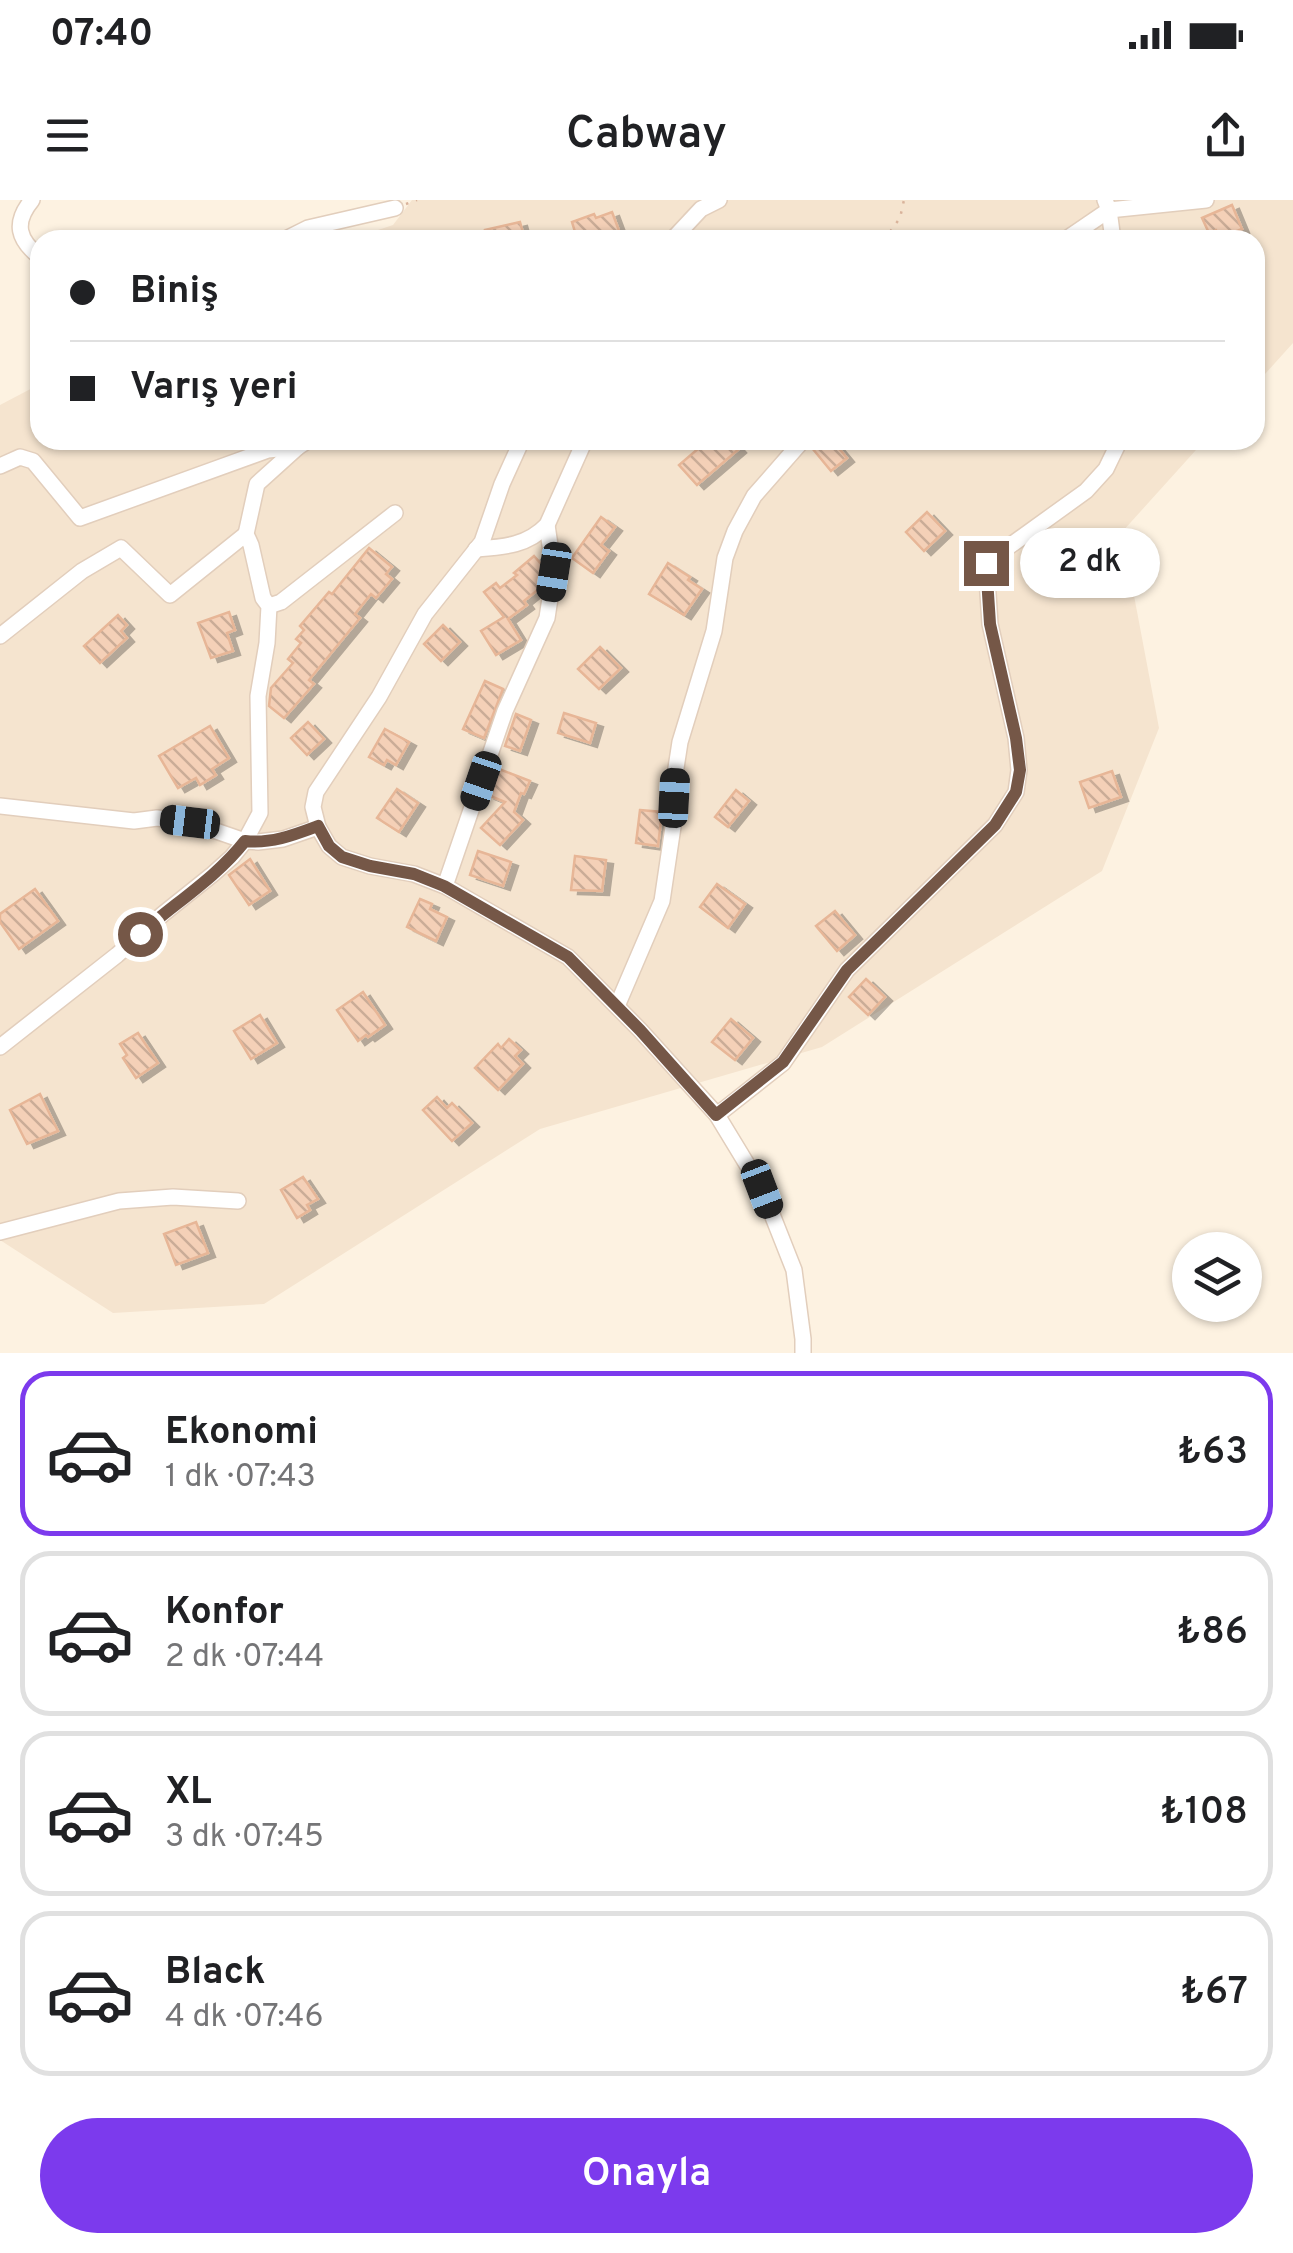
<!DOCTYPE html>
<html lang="tr">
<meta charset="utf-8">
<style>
body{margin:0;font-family:Overpass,sans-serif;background:#f2f2f2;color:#202124;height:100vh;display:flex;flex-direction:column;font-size:38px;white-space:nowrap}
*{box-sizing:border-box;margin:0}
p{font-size:32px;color:#757577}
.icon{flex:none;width:55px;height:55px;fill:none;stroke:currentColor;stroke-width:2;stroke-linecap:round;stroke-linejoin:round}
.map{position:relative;height:1153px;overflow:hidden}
.panel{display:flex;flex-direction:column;background:#fff;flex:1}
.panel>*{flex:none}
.hud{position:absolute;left:30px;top:30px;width:1235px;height:220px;border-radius:30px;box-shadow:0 2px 8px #0004;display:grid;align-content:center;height:220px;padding:0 40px;background:#fff}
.buttons{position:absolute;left:1172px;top:1032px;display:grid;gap:20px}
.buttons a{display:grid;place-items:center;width:90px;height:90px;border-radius:50%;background:#fff;box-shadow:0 2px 8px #0004;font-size:50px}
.end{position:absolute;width:45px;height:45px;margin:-22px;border:12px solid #755747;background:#fff;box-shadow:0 0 0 5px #fff}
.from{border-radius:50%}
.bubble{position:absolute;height:70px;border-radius:35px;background:#fff;box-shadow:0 2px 8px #0004;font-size:32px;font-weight:600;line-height:70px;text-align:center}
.car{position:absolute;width:30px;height:60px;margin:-30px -15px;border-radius:12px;box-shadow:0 0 8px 2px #0007;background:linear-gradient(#222 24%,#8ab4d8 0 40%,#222 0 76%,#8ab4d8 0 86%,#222 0)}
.hud b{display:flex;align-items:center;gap:35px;height:95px;font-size:38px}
.hud b+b{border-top:2px solid #e0e0e0}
.hud i{width:25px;height:25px;background:#202124}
ul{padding:18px 0 0;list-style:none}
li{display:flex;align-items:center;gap:30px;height:165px;margin:0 20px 15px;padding:0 20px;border:5px solid #e0e0e0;border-radius:30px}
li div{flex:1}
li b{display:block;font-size:38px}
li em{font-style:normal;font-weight:600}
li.current{border-color:#7c3aed}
li>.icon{width:90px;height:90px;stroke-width:1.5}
.action{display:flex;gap:20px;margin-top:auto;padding:20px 40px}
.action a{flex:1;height:115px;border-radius:60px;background:#7c3aed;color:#fff;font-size:40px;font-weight:600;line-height:115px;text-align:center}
.status{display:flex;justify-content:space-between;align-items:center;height:70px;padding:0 50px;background:#fff;direction:ltr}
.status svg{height:28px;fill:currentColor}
header{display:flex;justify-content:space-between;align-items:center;height:130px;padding:0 40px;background:#fff;font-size:45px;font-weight:600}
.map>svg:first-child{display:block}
.residential{fill:#f5e4cf}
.building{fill:url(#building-back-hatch);stroke:#e7b697;stroke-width:2.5;filter:url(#shadow)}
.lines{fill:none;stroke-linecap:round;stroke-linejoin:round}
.minor-casing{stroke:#e2cebc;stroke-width:18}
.path{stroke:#d9b39b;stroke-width:2.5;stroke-dasharray:2.5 8;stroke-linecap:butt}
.minor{stroke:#fff;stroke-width:15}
.route{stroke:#755747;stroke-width:12}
</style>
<div class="status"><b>07:40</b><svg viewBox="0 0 49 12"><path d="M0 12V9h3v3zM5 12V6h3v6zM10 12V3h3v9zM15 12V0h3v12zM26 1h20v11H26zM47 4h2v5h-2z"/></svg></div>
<header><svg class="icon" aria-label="menu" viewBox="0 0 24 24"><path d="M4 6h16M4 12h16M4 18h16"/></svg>Cabway<svg class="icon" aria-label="share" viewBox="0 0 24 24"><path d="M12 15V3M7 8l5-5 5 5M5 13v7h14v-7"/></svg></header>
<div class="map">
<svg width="1293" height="1153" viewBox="0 0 1293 1153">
<defs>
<pattern id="building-back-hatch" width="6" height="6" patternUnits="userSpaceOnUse" patternTransform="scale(2.5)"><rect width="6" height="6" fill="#f4d0b7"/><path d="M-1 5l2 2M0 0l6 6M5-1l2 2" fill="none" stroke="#caac97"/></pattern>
<filter id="shadow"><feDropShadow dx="7" dy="4" stdDeviation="0" flood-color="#0004"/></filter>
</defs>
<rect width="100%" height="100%" fill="#fdf2e1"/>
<g class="residential">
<path d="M412 0H1293V143L1255 185V40H348L393 25Z"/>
<path d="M40 184V240H1205L1122 332 1159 528 1102 671 822 847 540 929 264 1104 113 1113 0 1040V205Z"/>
</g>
<g class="building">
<path d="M1232 5 1242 29 1220 38 1216 30 1209 33 1202 18Z"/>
<path d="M612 12 621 36 611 40H561L575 32 572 22 594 14 596 18Z"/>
<path d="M520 22 525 40H487L485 30Z"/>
<path d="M693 240H731L739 249 697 285 679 265 699 248Z"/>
<path d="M822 240H832L847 258 831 271 812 248Z"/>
<path d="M927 312 945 331 924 351 906 332Z"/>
<path d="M601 317 615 327 601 345 609 351 593 373 572 358Z"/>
<path d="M369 348 392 367 386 374 392 379 376 398 371 394 355 414 360 418 309 480 314 484 284 518 269 506 271 488 293 463 288 459 301 443 296 439 304 430 300 426 329 392 332 394Z"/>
<path d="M534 356 542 365 540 388 524 401 527 405 508 419 521 440 496 455 481 431 504 417 484 392 496 383 500 388 517 375 514 373Z"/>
<path d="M668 363 690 377 688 380 702 389 684 415 649 394Z"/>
<path d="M229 412 235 430 227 433 233 451 211 458 198 423Z"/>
<path d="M118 415 127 425 121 431 127 438 100 463 84 446Z"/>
<path d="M443 425 460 442 441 461 424 444Z"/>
<path d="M600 447 621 468 599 489 578 469Z"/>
<path d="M485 481 503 489 484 538 463 529Z"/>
<path d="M564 513 596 523 590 543 558 533Z"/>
<path d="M516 514 531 520 520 551 505 546Z"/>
<path d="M308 522 324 539 307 555 291 538Z"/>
<path d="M210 526 229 558 212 569 216 575 200 585 196 578 178 588 159 556Z"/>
<path d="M385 529 409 542 396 565 387 560 384 565 369 557Z"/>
<path d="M499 569 530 581 524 594 521 593 514 612 523 620 500 645 481 628 505 602 488 595Z"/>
<path d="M1112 571 1121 597 1089 608 1080 582Z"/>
<path d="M397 589 418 603 399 632 377 618Z"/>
<path d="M736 590 749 601 728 627 715 617Z"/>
<path d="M640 610 662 612 658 646 636 643Z"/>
<path d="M478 651 511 662 503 686 470 675Z"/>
<path d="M575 656 606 660 602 691 571 690Z"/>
<path d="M250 659 270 691 249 705 229 675Z"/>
<path d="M717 684 745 704 728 728 700 707Z"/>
<path d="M35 689 58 721 19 749 0 722V714Z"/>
<path d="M420 699 432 704 430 709 447 717 436 741 407 727Z"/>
<path d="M835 711 855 735 837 751 816 726Z"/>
<path d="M866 779 885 797 868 815 849 797Z"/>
<path d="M363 792 385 825 368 837 366 835 358 841 337 810Z"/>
<path d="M260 815 277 843 251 859 234 831Z"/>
<path d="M731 819 753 838 735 860 712 842Z"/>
<path d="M138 833 158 863 136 878 123 858 127 855 120 844Z"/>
<path d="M509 839 521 850 515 856 523 864 498 890 475 868 498 844 501 848Z"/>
<path d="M40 894 58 931 27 944 10 910Z"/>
<path d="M437 897 447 908 452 903 472 923 452 941 423 910Z"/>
<path d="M303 977 318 999 307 1005 310 1010 297 1018 281 990Z"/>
<path d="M196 1022 208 1053 176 1065 164 1034Z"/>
</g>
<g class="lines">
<g class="minor-casing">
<g id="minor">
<path d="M32 0C13 23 18 40 40 57"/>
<path d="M1105 0 1109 10 1113 40"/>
<path d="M284 40 308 28 395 8"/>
<path d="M672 40 701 9 719 0"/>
<path d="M1065 40 1109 10 1206 0"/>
<path d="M522 240 502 284 482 342 425 414 379 497 316 592 313 607 318 627 329 646 342 657 370 666 414 674 445 686 568 757 640 830 717 915 762 989 794 1070 803 1139V1153"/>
<path d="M0 266 20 257 33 261 80 318 268 250 298 247"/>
<path d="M476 349C503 347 527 346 547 325L585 240"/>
<path d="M269 406 281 402 395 313"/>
<path d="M0 436 82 371 121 348 170 395 246 334"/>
<path d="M0 606 134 621 157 618 190 622 245 641 258 642 283 639 318 627"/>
<path d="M445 686 505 511 547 418 554 372 547 325"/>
<path d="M617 806 662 701 673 627 676 568 680 542 714 431 725 358 735 331 754 296 803 240"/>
<path d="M0 847 117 755 163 714 213 674 232 657 245 641 260 613 258 496 267 443 269 406 263 398 251 345 246 334 257 284 298 247 309 240"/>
<path d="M717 915 783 863 847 770 995 625 1016 592 1019 570 1016 538 990 424 986 363 1086 291 1106 269 1120 240"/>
<path d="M0 1032 119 1001 173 997 238 1001"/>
</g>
</g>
<g class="path">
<path d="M406 4 417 0"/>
<path d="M884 40 900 18 904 0"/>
</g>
<use href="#minor" class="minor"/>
</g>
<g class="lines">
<path class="route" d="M140 734C175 703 216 678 245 641 271 644 294 635 318 626L329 646 342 657 370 666 414 674 444 686 568 757 640 830 716 915 783 862 847 770 995 625 1016 592 1020 570 1016 538 990 424 986 363"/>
</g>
</svg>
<div class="buttons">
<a><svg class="icon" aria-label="layers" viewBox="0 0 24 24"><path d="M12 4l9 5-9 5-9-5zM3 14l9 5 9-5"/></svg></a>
</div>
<i class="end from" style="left:140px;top:734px"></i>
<i class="end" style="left:986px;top:363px"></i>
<div class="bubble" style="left:1020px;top:328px;width:140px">2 dk</div>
<i class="car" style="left:554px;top:372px;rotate:189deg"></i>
<i class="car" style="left:481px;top:581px;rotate:199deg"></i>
<i class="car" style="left:674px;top:598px;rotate:3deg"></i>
<i class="car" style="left:190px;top:622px;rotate:277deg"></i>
<i class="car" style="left:762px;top:989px;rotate:159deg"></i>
<div class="hud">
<b><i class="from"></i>Biniş</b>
<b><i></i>Varış yeri</b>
</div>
</div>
<section class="panel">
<ul>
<li class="current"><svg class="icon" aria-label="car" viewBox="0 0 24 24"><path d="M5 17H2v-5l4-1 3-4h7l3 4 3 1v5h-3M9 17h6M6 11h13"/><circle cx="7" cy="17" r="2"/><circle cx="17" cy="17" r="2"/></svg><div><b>Ekonomi</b><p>1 dk · 07:43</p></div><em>₺63</em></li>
<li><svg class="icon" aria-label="car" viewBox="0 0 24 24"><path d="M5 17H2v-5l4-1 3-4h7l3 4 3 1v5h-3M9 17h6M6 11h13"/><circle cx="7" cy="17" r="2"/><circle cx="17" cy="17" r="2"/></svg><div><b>Konfor</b><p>2 dk · 07:44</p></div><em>₺86</em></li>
<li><svg class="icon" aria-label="car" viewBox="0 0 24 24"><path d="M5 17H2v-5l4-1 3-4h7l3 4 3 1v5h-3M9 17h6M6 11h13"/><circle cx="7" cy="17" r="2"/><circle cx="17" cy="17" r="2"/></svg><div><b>XL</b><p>3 dk · 07:45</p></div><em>₺108</em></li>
<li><svg class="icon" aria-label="car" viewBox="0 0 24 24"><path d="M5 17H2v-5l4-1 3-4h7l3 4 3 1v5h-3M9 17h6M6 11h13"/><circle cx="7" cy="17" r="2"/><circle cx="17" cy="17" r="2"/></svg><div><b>Black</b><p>4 dk · 07:46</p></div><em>₺67</em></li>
</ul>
<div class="action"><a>Onayla</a></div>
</section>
